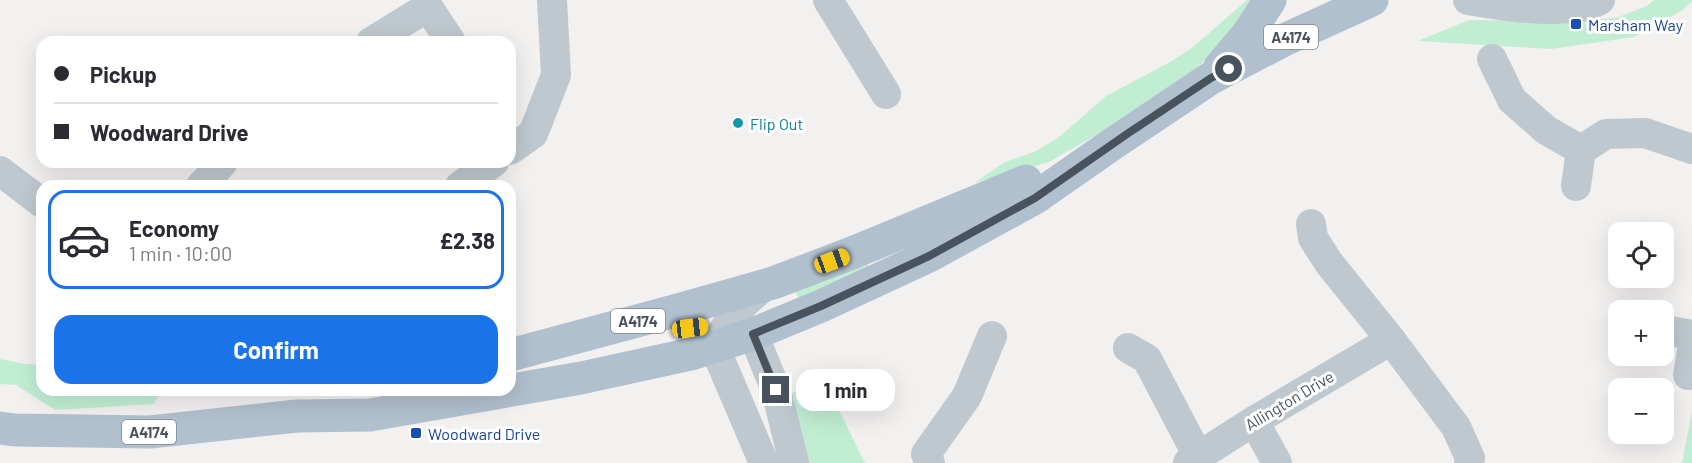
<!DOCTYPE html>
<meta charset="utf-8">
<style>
body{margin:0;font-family:Barlow,sans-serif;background:#f2f2f3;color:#2b2b33;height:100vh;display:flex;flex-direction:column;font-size:22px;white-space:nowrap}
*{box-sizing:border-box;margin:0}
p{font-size:20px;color:#7c7c81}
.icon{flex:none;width:33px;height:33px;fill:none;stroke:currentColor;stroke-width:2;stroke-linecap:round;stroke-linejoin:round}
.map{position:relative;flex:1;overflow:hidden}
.sheet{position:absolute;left:36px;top:180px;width:480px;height:216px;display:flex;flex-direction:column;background:#fff;border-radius:18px;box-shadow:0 6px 24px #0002}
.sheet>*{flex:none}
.guide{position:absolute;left:36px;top:36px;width:480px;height:132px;border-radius:18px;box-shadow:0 6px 24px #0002;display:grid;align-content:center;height:132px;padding:0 18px;background:#fff}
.fabs{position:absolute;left:1608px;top:222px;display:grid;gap:12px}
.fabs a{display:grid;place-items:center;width:66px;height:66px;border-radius:12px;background:#fff;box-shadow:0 6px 24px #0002;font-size:30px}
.end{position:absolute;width:27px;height:27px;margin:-14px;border:8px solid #49535d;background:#fff;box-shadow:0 0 0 3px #fff}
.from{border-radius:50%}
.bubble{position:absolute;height:42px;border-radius:18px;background:#fff;box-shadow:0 6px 24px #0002;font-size:20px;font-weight:700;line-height:42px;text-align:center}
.car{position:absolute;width:18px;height:36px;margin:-18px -9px;border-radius:8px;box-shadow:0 0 4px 2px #0007;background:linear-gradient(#f5c518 24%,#345 0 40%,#f5c518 0 76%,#345 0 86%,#f5c518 0)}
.guide b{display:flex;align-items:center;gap:21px;height:57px;font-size:22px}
.guide b+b{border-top:2px solid #e1e1e2}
.guide i{width:15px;height:15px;background:#2b2b33}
ul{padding:10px 0 0;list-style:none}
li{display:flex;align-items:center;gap:18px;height:99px;margin:0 12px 9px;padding:0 6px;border:3px solid transparent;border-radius:18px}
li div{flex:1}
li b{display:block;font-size:22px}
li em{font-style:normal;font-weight:700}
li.current{border-color:#1a73e8}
li>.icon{width:54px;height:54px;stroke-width:1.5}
.action{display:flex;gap:12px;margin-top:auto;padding:12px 18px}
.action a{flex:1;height:69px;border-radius:18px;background:#1a73e8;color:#fff;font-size:24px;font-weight:700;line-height:69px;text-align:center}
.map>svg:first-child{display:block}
.green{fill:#c1eed3}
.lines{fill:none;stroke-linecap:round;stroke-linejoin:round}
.minor{stroke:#bfc8ce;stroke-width:30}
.major{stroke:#b1c0ce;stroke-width:33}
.route{stroke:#49535d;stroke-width:8}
.transit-dot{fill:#1a4fb4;stroke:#fff;stroke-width:2}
.culture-dot{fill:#0f9aa8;stroke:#fff;stroke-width:2}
.labels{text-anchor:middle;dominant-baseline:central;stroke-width:6;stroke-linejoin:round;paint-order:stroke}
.shield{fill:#fff;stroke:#80878e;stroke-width:1.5}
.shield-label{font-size:15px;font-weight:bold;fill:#49535d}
.transit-label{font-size:16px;fill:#164399;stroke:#fff;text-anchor:start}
.culture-label{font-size:16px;fill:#0d838f;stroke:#fff;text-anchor:start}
.street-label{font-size:16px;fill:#49535d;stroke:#fff}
</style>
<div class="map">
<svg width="1692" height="463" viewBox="0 0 1692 463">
<rect width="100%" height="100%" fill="#f3f0f0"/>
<g class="green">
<path d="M1247 0H1255L1215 52 1186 77 1129 116 1049 162 974 183 1005 162 1034 152 1058 138 1106 96 1170 62 1193 47Z"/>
<path d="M1654 0H1692V1L1683 10 1634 37 1551 49 1418 41 1469 20 1551 21 1616 18 1647 6Z"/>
<path d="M867 262 870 269 800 302 795 290Z"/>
<path d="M0 359 25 364 42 365V390H161L154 404 55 410 16 385 0 384Z"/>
<path d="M823 378 865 463H808L792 393Z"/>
<path d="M1692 411V463H1682Z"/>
</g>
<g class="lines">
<g class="minor">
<path d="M828 0 886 94"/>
<path d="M1468 0C1501 6 1571 17 1600 0"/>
<path d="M371 42 428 7 451 42"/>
<path d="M1492 59 1512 100 1546 130 1581 150"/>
<path d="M510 150 533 134 556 75 552 0"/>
<path d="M0 171 42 203"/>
<path d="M201 186 223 162"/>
<path d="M460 186 494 162"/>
<path d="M1576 186 1581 150 1606 134 1645 133 1692 149"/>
<path d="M1311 224 1313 238 1329 263 1391 340 1456 427 1470 458 1469 463"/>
<path d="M1664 330 1692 335"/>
<path d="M753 334 776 390 794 463"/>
<path d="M1128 348 1147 359 1198 456"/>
<path d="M1688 375 1692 351"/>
<path d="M1254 421 1277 463"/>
<path d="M764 463 714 346 735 312 765 285"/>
<path d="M930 463 926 454 967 396 992 336"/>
<path d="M1188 463 1254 421 1391 340"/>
</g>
<g class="major">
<path d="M1220 67 1248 34 1270 0"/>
<path d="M510 355 678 310 773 283 852 253 1026 181"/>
<path d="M0 428 15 430 150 432 297 416 370 415 581 378 691 354 753 334 821 306 929 256 1035 198 1111 145 1211 78 1284 40 1372 0"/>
</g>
</g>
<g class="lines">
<path class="route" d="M776 390 753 334 821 306 929 256 1035 198 1127 134 1211 78 1229 69"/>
</g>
<g class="transit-dot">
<rect x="1570" y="18" width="12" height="12" rx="3"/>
<rect x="410" y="427" width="12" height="12" rx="3"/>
</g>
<circle class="culture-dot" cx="738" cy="123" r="6"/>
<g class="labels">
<g class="shield">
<rect x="1264" y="25" width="54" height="24" rx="4.5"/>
<rect x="611" y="309" width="54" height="24" rx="4.5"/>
<rect x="122" y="420" width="54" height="24" rx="4.5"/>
</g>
<g class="shield-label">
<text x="1291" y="37">A4174</text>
<text x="638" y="321">A4174</text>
<text x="149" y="432">A4174</text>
</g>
<g class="transit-label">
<text x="1588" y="24">Marsham Way</text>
<text x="428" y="433">Woodward Drive</text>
</g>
<g class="culture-label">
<text x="750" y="123">Flip Out</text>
</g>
<g class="street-label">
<text transform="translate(1289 400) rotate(-31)">Allington Drive</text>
</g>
</g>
</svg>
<div class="fabs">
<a><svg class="icon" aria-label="locate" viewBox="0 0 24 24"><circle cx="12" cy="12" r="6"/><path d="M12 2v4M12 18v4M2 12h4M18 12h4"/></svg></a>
<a>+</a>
<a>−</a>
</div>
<i class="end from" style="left:1229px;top:69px"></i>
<i class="end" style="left:776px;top:390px"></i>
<div class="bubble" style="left:796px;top:369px;width:99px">1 min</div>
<i class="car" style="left:832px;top:261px;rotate:70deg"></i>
<i class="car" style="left:690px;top:328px;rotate:83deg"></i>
<div class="guide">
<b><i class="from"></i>Pickup</b>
<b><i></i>Woodward Drive</b>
</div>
<section class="sheet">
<ul>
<li class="current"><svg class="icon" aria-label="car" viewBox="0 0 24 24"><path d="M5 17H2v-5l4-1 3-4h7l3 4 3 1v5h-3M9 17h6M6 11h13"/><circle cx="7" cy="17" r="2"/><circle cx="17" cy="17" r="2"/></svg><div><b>Economy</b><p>1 min · 10:00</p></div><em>£2.38</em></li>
</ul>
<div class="action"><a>Confirm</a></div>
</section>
</div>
